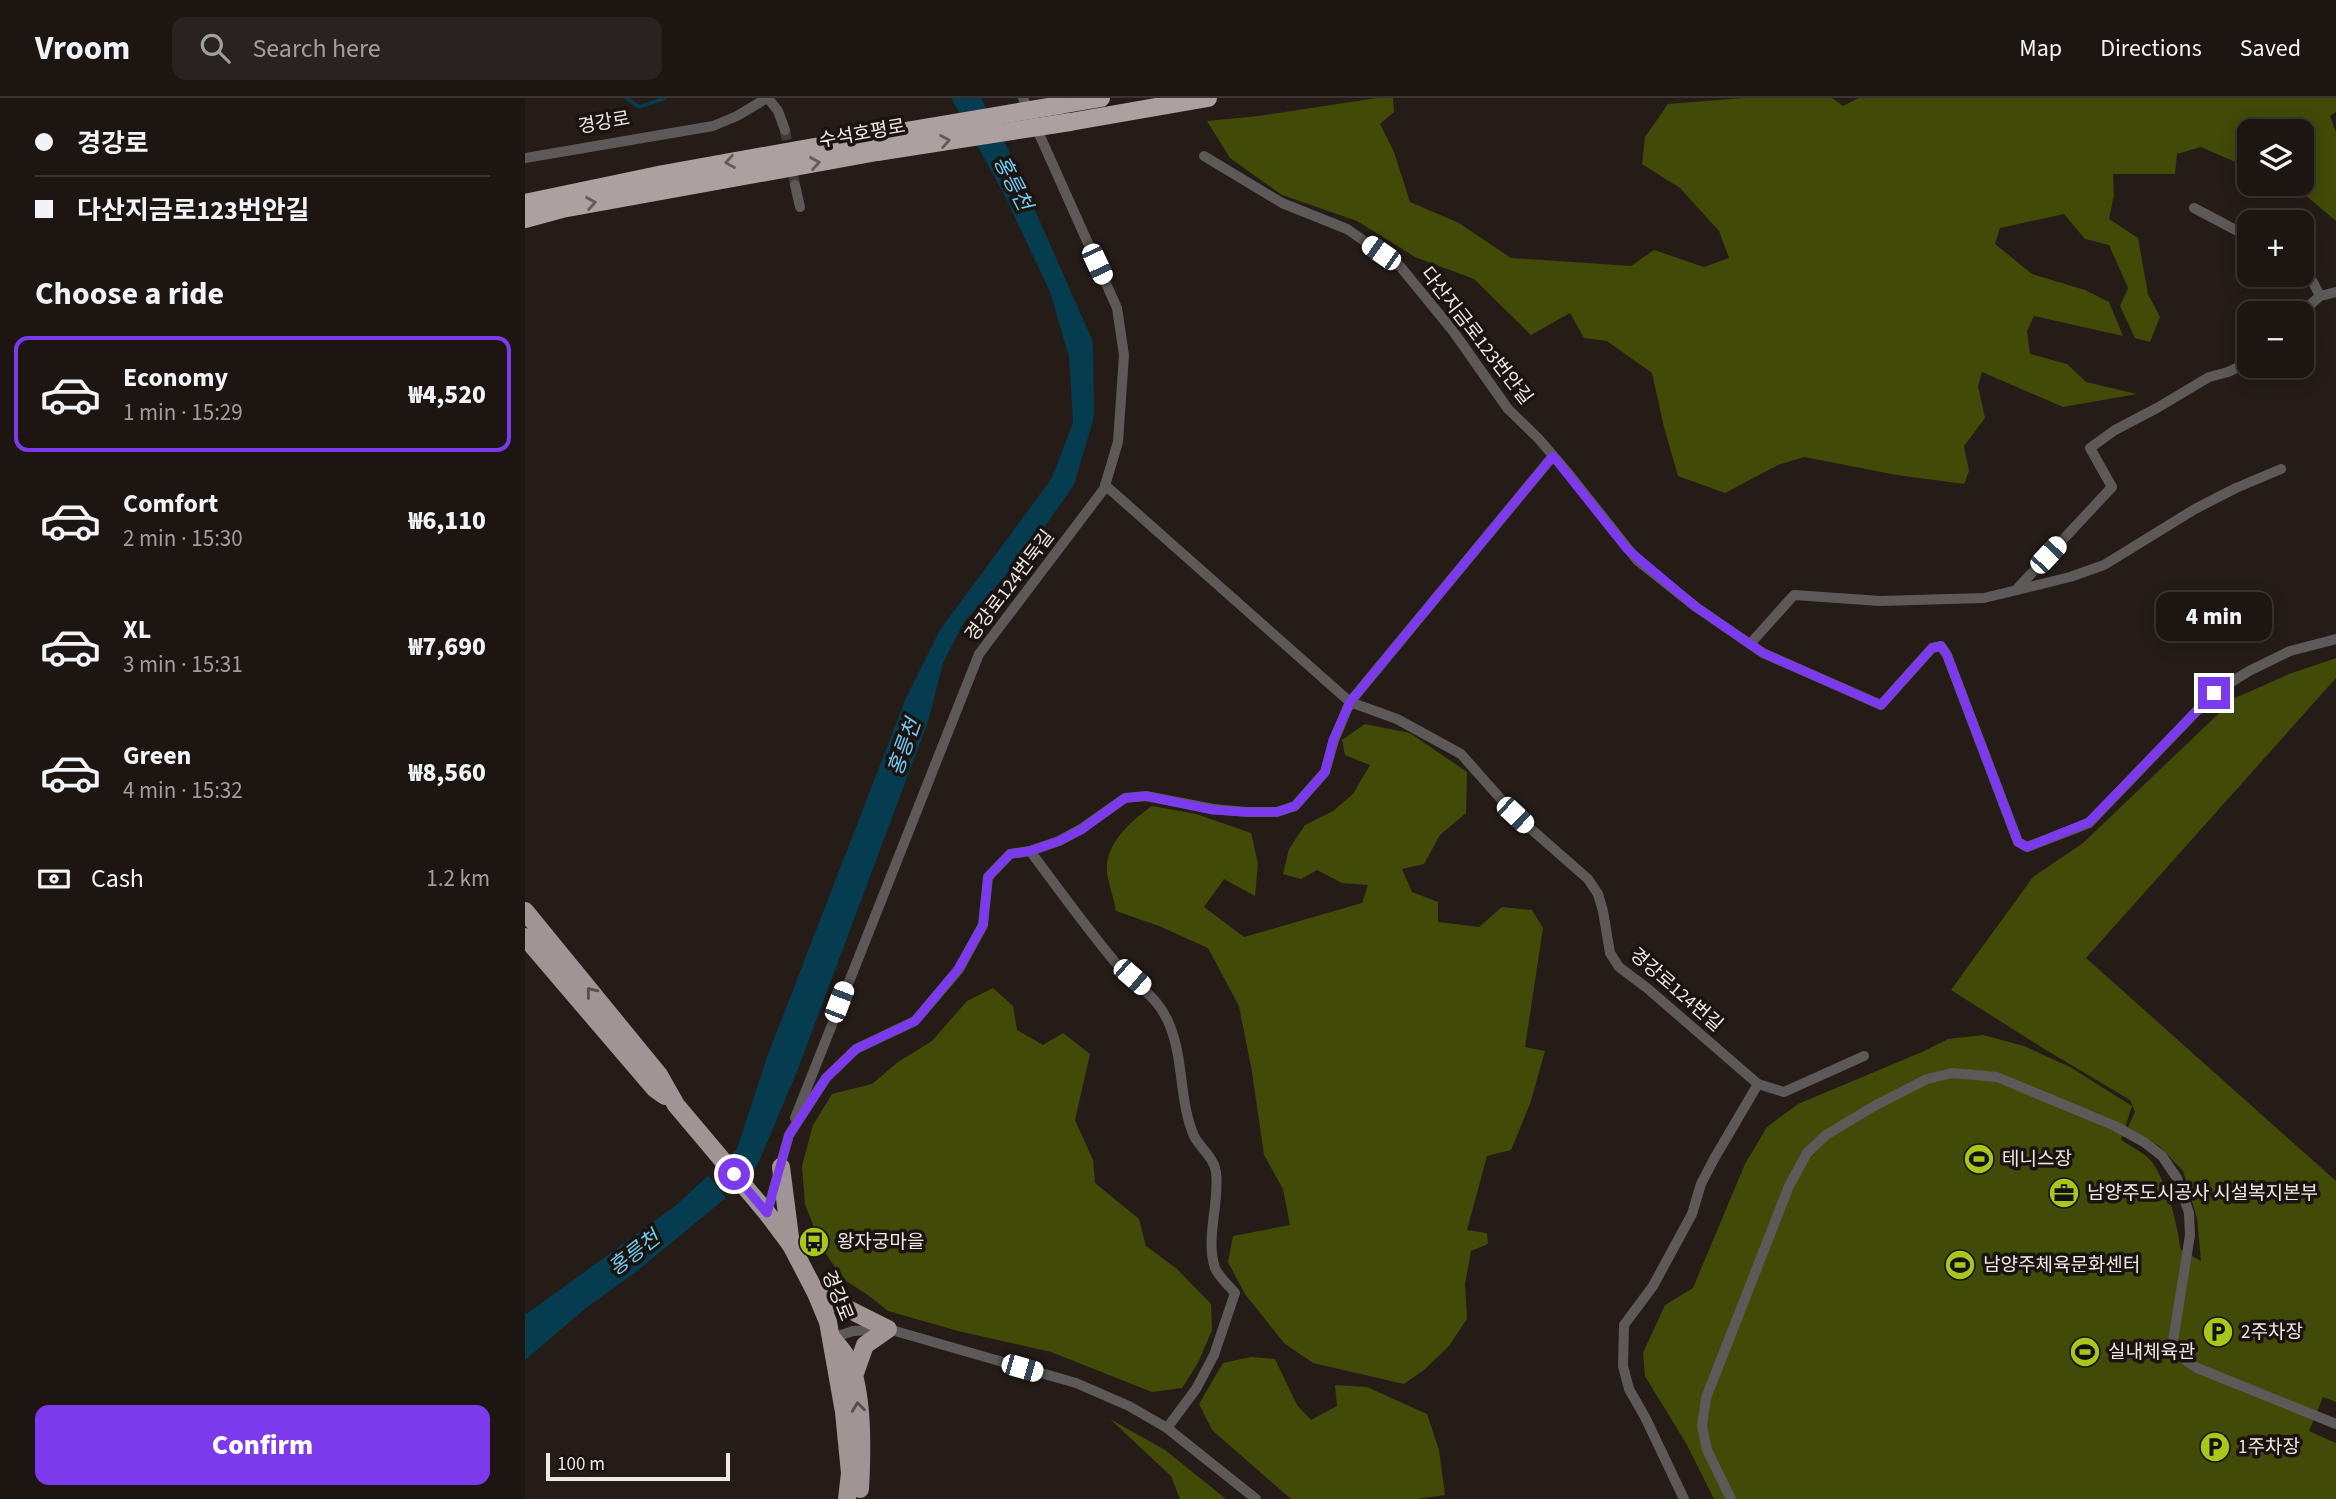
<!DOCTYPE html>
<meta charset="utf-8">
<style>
body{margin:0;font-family:"Source Sans 3","Noto Sans KR",sans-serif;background:#292220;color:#f1f3f6;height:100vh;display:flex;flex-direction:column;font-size:26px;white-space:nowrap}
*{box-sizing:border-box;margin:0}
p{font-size:23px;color:#a09f9f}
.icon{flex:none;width:38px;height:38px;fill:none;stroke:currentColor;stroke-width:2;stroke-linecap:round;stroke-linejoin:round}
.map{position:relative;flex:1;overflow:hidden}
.sheet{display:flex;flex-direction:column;background:#1c1512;width:525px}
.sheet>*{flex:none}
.top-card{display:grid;align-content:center;height:154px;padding:0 35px;background:#1c1512}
.tools{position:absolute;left:1712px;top:21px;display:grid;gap:14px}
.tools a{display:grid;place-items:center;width:77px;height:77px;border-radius:14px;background:#1c1512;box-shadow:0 4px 18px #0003,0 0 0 2px #3a3432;font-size:35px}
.scale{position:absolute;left:21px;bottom:18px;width:184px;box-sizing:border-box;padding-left:7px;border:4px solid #efe9e6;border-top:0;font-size:19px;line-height:24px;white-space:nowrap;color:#efe9e6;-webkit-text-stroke:5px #1b130f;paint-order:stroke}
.end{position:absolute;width:32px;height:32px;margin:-16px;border:9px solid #7c3aed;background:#fff;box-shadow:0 0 0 4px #fff}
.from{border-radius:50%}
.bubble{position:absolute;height:49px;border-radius:14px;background:#1c1512;box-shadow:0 4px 18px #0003,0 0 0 2px #3a3432;font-size:23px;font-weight:800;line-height:49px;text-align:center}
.car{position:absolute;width:21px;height:42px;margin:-21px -10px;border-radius:9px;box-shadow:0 0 5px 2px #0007;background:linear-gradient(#fff 24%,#345 0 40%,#fff 0 76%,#345 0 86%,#fff 0)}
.top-card b{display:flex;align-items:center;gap:24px;height:66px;font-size:26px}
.top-card b+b{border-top:2px solid #3a3432}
.top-card i{width:18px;height:18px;background:#f1f3f6}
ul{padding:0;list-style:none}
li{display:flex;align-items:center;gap:21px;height:116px;margin:0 14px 10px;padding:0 21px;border:4px solid transparent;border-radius:14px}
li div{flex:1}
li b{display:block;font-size:26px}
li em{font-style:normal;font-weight:800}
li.current{border-color:#7c3aed}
li>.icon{width:63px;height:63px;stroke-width:1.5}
h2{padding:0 35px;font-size:32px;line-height:84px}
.pay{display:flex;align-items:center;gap:18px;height:77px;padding:0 35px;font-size:26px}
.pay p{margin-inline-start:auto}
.action{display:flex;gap:14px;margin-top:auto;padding:14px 35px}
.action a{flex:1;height:80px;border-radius:14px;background:#7c3aed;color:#fff;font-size:28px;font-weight:800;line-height:80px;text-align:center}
header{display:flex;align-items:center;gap:42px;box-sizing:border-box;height:98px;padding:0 35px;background:#1c1512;border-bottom:2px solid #3a3432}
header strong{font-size:33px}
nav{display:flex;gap:38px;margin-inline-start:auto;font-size:24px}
.search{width:490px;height:63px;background:#292220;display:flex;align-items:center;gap:18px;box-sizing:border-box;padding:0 24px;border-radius:14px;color:#a09f9f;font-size:26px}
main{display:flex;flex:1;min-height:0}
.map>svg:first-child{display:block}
.green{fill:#424a07}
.water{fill:#063c4f}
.pier{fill:#251c18}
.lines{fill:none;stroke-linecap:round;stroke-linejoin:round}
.stream{stroke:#063c4f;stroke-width:3.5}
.minor-tunnel{stroke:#433b37;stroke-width:10;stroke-dasharray:10 5;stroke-linecap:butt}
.minor{stroke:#5e5959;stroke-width:10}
.primary{stroke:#a09495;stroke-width:18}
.trunk{stroke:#ada0a1;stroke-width:18}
.trunk-bridge{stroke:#ada0a1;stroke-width:18}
.oneway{stroke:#645a58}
.oneway2{stroke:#574d4b}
.route{stroke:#7c3aed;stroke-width:9}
.labels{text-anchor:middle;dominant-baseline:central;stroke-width:7;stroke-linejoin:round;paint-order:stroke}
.street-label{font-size:19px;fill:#efe9e6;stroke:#1b130f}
.poi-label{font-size:19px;fill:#efe9e6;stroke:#1b130f;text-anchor:start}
.water-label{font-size:21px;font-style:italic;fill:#6fcdf6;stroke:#1b130f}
</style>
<header>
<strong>Vroom</strong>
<div class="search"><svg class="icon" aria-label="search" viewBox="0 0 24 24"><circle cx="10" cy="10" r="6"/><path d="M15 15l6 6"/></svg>Search here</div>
<nav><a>Map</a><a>Directions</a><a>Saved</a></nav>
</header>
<main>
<section class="sheet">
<div class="top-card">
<b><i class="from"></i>경강로</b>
<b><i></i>다산지금로123번안길</b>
</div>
<h2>Choose a ride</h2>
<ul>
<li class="current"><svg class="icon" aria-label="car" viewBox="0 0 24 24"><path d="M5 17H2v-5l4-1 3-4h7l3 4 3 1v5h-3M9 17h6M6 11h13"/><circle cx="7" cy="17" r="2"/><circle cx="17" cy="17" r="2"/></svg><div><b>Economy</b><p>1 min · 15:29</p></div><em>₩4,520</em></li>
<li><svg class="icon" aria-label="car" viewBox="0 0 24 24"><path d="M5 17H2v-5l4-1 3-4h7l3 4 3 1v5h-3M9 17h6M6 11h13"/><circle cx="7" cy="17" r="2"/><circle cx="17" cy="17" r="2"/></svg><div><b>Comfort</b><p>2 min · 15:30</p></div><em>₩6,110</em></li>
<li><svg class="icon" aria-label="car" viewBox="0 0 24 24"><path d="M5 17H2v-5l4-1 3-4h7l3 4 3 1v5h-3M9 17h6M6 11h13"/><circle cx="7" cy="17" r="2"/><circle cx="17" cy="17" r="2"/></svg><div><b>XL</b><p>3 min · 15:31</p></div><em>₩7,690</em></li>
<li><svg class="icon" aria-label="car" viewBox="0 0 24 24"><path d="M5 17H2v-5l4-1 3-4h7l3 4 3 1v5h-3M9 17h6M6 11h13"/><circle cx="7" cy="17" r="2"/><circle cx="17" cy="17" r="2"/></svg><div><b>Green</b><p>4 min · 15:32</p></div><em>₩8,560</em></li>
</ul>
<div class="pay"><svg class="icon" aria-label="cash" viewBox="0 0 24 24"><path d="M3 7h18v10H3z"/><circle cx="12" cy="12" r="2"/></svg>Cash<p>1.2 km</p></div>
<div class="action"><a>Confirm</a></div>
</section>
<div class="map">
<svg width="1811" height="1401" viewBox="0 0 1811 1401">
<rect width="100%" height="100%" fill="#251c18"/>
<g class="green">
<path d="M852 0H868L869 14 855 26 869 54 885 104 934 125 986 160 1106 168 1129 152 1179 169 1204 160 1194 133 1155 90 1117 66 1120 39 1143 6 1218 0H1307L1318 8 1334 0H1811V14L1805 18 1811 34V123L1767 86H1776V33H1724V70L1676 49 1652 56 1650 76H1588L1589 97 1584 121 1613 140 1623 196 1635 219 1625 244 1610 240 1595 208 1603 190 1584 147 1560 141 1539 116 1475 130 1470 146 1507 176 1560 192 1584 204 1598 238 1509 218 1502 233 1505 256 1542 266 1561 284 1612 296 1538 309 1457 274 1453 288 1460 320 1439 348 1444 373 1439 386 1372 377 1279 359 1253 367 1200 395 1153 378 1139 329 1127 275 1082 243 1059 240 1045 215 1006 237 949 181 890 159 832 123 757 97 705 60 682 23 734 18Z"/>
<path d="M1811 560V580L1561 860 1811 1083V1304L1798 1299 1784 1333 1811 1345V1401H1189L1162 1347 1120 1278 1118 1255 1140 1207 1168 1190 1220 1066 1242 1029 1273 1006 1397 954 1423 941 1458 937 1499 948 1545 969 1607 1008 1596 1042C1605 1048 1620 1055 1627 1064 1644 1089 1651 1123 1656 1152L1676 1163 1672 1120 1658 1073 1634 1048 1603 1029 1610 1014 1605 1002 1516 949 1426 892 1508 779 1558 745 1710 600 1764 576Z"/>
<path d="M840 626 885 635 942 674 941 715 915 737 899 766 877 771 887 794 913 804V824L954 829 977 809 1007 812 1018 830 1000 949 1020 953 1005 1006 986 1052 962 1058 942 1132 962 1135 963 1146 946 1153 940 1186 942 1221 924 1248 899 1272 879 1286 788 1265 759 1245 720 1196 703 1164 708 1138 765 1127 758 1091 739 1057 727 974 714 908 683 850 634 828 591 813C589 801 584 787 582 775 579 746 606 723 627 708L671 716 726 735 733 765 730 798 699 781 679 809 719 839 837 805 843 787 817 785 792 772 776 781 758 776 764 751 780 727 808 713 828 696 845 667 820 657 817 642Z"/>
<path d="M468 890 488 908 492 932 518 947 538 935 565 956 550 1022 568 1062 570 1085 614 1121 621 1148 652 1171 686 1206 687 1232 673 1265 657 1290 627 1294 526 1254 433 1233 363 1213 343 1197 318 1181 297 1150 280 1106 277 1068 288 1027 307 996 347 986 373 964 407 943 442 903Z"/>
<path d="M726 1259 750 1261 772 1307 786 1322 812 1308 810 1287 842 1289 902 1316 914 1352 920 1397 892 1401H766L687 1332 674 1306 698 1265Z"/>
<path d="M585 1321 640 1352 701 1401H655L646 1378Z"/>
</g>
<path class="water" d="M426 0H456L483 51 568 244 569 319 549 387 503 452 439 524 418 565 403 624 273 971 232 1068 202 1099 174 1122 111 1174 61 1210 0 1262V1217L149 1109 212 1051 242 959 381 600 415 532 527 380 548 324 544 259 525 194 481 100Z"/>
<path class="pier" d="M205 1052 227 1077 203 1102 181 1075Z"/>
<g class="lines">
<path class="stream" d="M101 0 114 9 140 0"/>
<path class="minor-tunnel" d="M260 32 270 87"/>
<g class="minor">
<path d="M243 0 253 13 260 32"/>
<path d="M679 58 757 105 822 131 874 167 928 233 983 311 1013 340 1043 375 1112 462 1171 509 1238 555 1356 607 1407 550 1416 548 1422 557 1493 744 1502 749 1564 725 1689 595 1724 573 1765 553 1811 541"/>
<path d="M0 60 188 28 212 18 242 0"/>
<path d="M270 87 275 109"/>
<path d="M1669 110 1724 139"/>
<path d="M1776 173 1788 184 1795 198"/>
<path d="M1776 215 1795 198 1811 194"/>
<path d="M580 387 825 604 1028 358"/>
<path d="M1491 492 1587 389 1565 350 1590 332 1632 310 1684 279 1703 274 1724 264"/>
<path d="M1225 546 1269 497 1355 503 1459 500 1545 479 1579 467 1670 411 1711 390 1756 371"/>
<path d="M505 753C533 790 560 828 590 864 610 887 633 897 645 928 659 963 654 1003 669 1038 675 1050 689 1059 691 1074 695 1104 680 1140 690 1170 694 1179 704 1188 710 1195L689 1257 671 1291 642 1330"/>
<path d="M270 1020 454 556 579 391 593 344 599 257 592 210 498 0"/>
<path d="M242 1115 264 1037 301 980 331 951 390 923 434 871 458 827 463 779 485 756 505 753 534 743 556 731 600 700 621 698 688 711 721 714H752L770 708 800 674 809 642 825 604 872 621 936 656 990 717 1063 781 1073 796 1078 813 1085 855 1094 869 1122 890 1233 986 1259 994 1339 958"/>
<path d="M307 1240 328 1233 363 1231 551 1285 604 1308 642 1330 731 1401"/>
<path d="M1159 1401 1120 1319 1104 1291 1098 1268 1099 1227 1128 1188 1167 1116 1176 1086 1189 1061 1233 986"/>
<path d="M1206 1401 1182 1352 1177 1328 1181 1300 1264 1088 1282 1055 1301 1037 1351 1007 1402 981 1427 975 1472 979 1590 1028 1619 1044 1637 1058 1652 1080 1664 1115 1665 1137 1648 1243C1653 1257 1659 1262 1672 1270L1811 1326"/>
</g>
<g class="primary">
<path d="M0 813 134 977 151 1007 242 1115 266 1147 291 1195 303 1224 319 1314 325 1375 322 1401"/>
<path d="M0 839 130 991 140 998"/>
<path d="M256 1069 266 1147"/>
<path d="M291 1195 363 1231 340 1247 329 1278"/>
<path d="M307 1240C312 1247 320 1254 323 1262 339 1293 337 1356 335 1391"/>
</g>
<g class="trunk">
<path d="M535 7 576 0"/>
<path d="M545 24 683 0"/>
<path d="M0 105 138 76 345 39"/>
<path d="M0 121 37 111 352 54"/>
</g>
<g class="trunk-bridge">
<path d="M345 39 535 7"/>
<path d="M352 54 545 24"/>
</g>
</g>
<defs><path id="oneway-chevron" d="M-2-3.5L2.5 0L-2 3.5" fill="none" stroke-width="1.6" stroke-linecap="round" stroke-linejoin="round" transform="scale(1.75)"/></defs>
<g class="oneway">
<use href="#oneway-chevron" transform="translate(420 43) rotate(-9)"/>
<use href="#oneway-chevron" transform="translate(205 64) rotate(170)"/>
<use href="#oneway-chevron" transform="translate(290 65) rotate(-10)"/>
<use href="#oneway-chevron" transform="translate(66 105) rotate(-10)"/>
</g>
<g class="oneway2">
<use href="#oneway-chevron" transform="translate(66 894) rotate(-129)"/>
<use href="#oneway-chevron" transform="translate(333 1309) rotate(-97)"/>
</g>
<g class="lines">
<path class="route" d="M209 1076 242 1115 264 1037 301 980 331 951 390 923 433 871 458 827 463 779 485 756 505 753 534 743 556 732 600 700 621 698 688 712 721 714H752L770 708 800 674 808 642 825 604 1028 358 1102 451 1171 509 1238 555 1356 607 1407 550 1416 548 1422 557 1493 744 1502 749 1564 724 1689 595"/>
</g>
<defs>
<g id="stadium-disc" transform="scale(1.575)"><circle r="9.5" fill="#a9c719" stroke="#1b130f"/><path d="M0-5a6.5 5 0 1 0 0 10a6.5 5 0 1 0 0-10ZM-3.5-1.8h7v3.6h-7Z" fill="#111"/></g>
<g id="office-disc" transform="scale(1.575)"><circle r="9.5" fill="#a9c719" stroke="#1b130f"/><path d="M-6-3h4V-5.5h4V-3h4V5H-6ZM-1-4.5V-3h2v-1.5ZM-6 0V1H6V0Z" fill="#111"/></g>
<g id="bus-disc" transform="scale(1.575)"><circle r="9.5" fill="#a9c719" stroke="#1b130f"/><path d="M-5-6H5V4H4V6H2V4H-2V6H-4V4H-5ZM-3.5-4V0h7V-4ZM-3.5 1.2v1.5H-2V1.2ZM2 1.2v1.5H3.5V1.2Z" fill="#111"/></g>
<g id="parking-disc" transform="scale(1.575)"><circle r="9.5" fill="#a9c719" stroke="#1b130f"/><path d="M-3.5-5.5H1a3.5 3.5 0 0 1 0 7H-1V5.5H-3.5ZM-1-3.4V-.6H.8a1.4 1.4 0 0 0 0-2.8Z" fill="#111"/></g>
</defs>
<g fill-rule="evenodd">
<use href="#stadium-disc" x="1454" y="1061"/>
<use href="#office-disc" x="1539" y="1095"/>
<use href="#bus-disc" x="289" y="1144"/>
<use href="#stadium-disc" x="1435" y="1167"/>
<use href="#parking-disc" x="1693" y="1234"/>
<use href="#stadium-disc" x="1560" y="1254"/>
<use href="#parking-disc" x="1690" y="1349"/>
</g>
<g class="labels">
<g class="street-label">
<text transform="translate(79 25) rotate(-10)">경강로</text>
<text transform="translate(337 36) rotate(-10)">수석호평로</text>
<text transform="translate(951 238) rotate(52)">다산지금로123번안길</text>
<text transform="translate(485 488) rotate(-53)">경강로124번둑길</text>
<text transform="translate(1151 892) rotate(41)">경강로124번길</text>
<text transform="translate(312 1198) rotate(68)">경강로</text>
</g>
<g class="poi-label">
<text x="1477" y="1061">테니스장</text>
<text x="1562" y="1095">남양주도시공사 시설복지본부</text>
<text x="312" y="1144">왕자궁마을</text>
<text x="1458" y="1167">남양주체육문화센터</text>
<text x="1716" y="1234">2주차장</text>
<text x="1583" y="1254">실내체육관</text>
<text x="1713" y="1349">1주차장</text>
</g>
<g class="water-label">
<text transform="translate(488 85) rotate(63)">홍릉천</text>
<text transform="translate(379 649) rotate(-70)">홍릉천</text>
<text transform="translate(109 1155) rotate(-38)">홍릉천</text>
</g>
</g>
</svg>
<div class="tools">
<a><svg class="icon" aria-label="layers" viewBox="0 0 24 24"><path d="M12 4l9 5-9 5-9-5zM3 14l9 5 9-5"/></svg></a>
<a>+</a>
<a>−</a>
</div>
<div class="scale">100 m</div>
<i class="end from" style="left:209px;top:1076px"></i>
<i class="end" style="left:1689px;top:595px"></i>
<div class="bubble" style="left:1631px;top:494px;width:116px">4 min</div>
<i class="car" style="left:856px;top:155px;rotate:305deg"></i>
<i class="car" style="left:572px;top:166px;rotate:155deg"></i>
<i class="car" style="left:1523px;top:457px;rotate:43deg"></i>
<i class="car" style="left:990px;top:717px;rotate:133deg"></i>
<i class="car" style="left:607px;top:879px;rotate:131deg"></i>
<i class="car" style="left:314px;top:904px;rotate:21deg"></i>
<i class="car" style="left:497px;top:1270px;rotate:106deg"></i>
</div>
</main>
